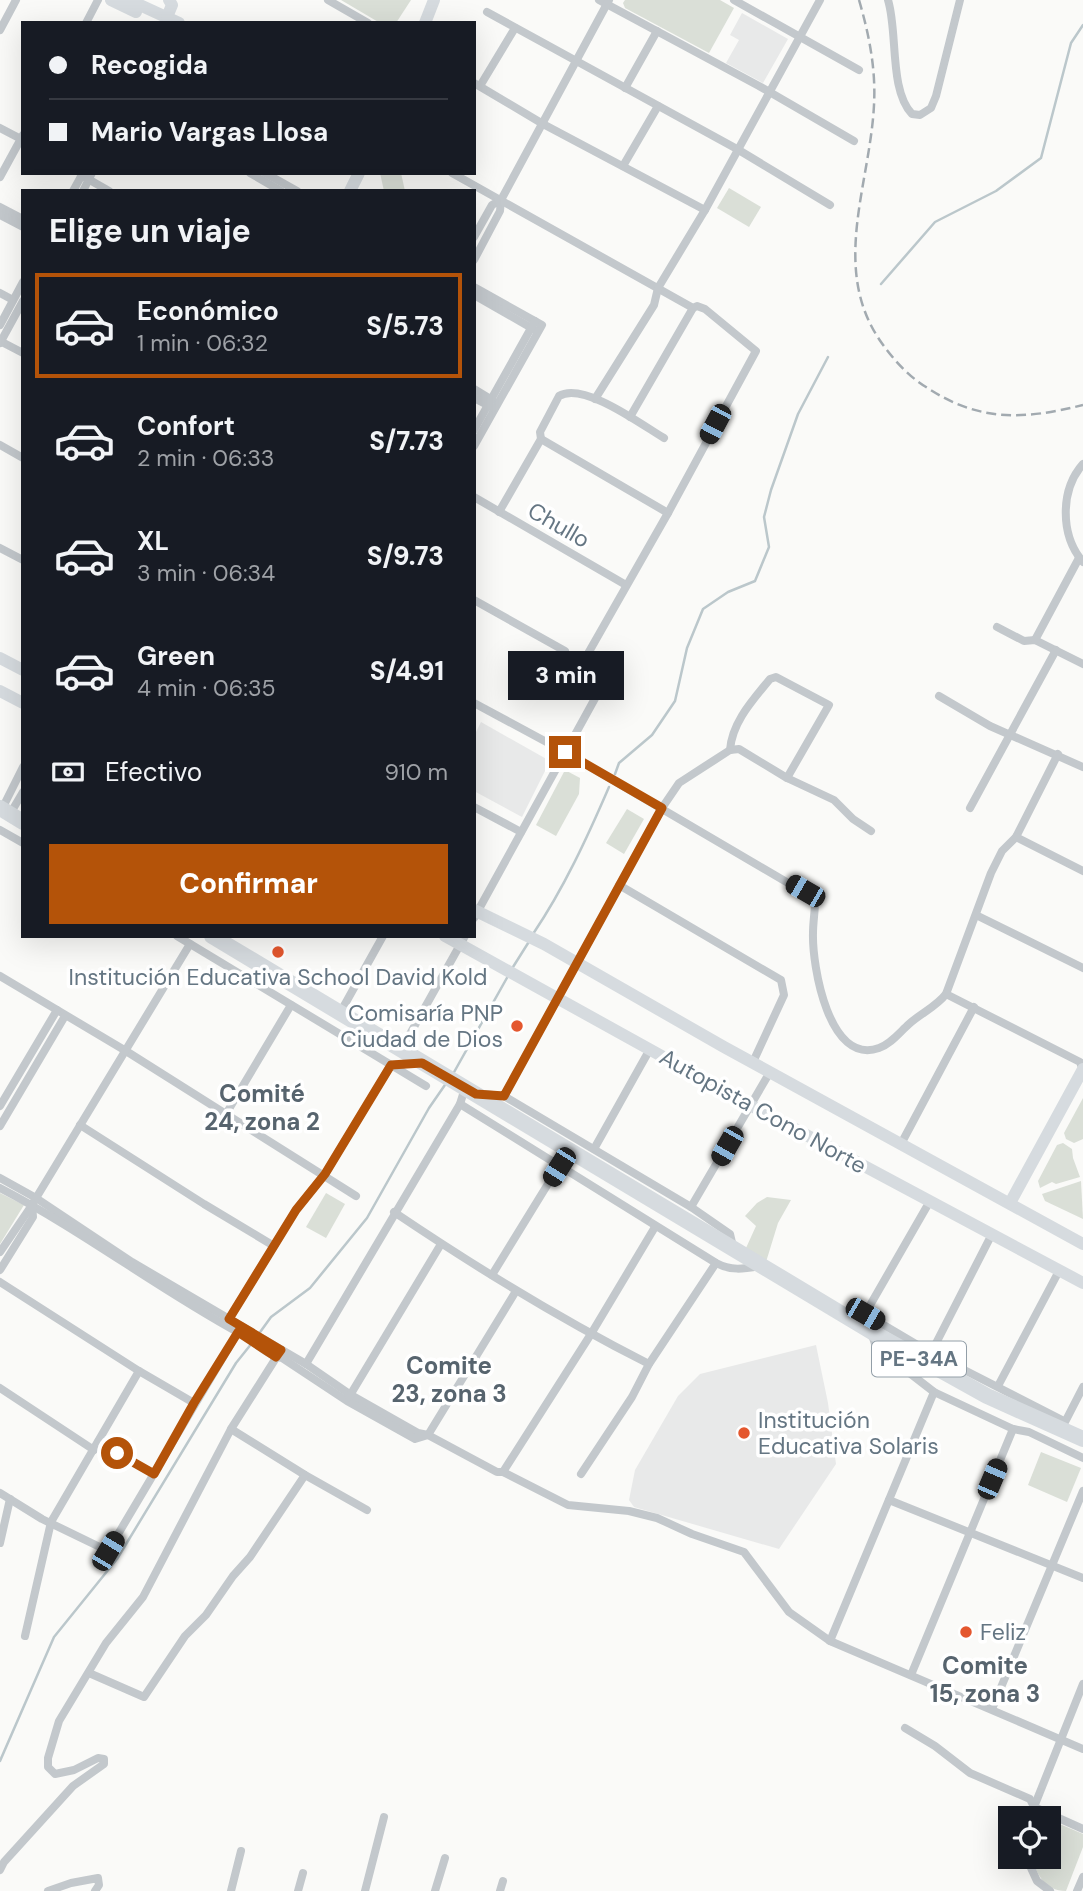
<!DOCTYPE html>
<html lang="es">
<meta charset="utf-8">
<style>
body{margin:0;font-family:"DM Sans",sans-serif;background:#20242c;color:#f1f3f6;height:100vh;display:flex;flex-direction:column;font-size:26px;white-space:nowrap}
*{box-sizing:border-box;margin:0}
p{font-size:23px;color:#9ea1a6}
.icon{flex:none;width:38px;height:38px;fill:none;stroke:currentColor;stroke-width:2;stroke-linecap:round;stroke-linejoin:round}
.map{position:relative;flex:1;overflow:hidden}
.drawer{position:absolute;left:21px;top:189px;width:455px;height:749px;display:flex;flex-direction:column;background:#171b24;border-radius:0px;box-shadow:0 7px 28px #0002}
.drawer>*{flex:none}
.top-card{position:absolute;left:21px;top:21px;width:455px;height:154px;border-radius:0px;box-shadow:0 7px 28px #0002;display:grid;align-content:center;height:154px;padding:0 28px;background:#171b24}
.controls{position:absolute;left:998px;top:1806px;display:grid;gap:14px}
.controls a{display:grid;place-items:center;width:63px;height:63px;border-radius:0px;background:#171b24;box-shadow:0 7px 28px #0002;font-size:35px}
.end{position:absolute;width:32px;height:32px;margin:-16px;border:9px solid #b45309;background:#fff;box-shadow:0 0 0 4px #fff}
.from{border-radius:50%}
.bubble{position:absolute;height:49px;border-radius:0px;background:#171b24;box-shadow:0 7px 28px #0002;font-size:23px;font-weight:800;line-height:49px;text-align:center}
.car{position:absolute;width:21px;height:42px;margin:-21px -10px;border-radius:9px;box-shadow:0 0 5px 2px #0007;background:linear-gradient(#222 24%,#8ab4d8 0 40%,#222 0 76%,#8ab4d8 0 86%,#222 0)}
.top-card b{display:flex;align-items:center;gap:24px;height:66px;font-size:26px}
.top-card b+b{border-top:2px solid #363941}
.top-card i{width:18px;height:18px;background:#f1f3f6}
ul{padding:0;list-style:none}
li{display:flex;align-items:center;gap:21px;height:105px;margin:0 14px 10px;padding:0 14px;border:4px solid transparent;border-radius:0px}
li div{flex:1}
li b{display:block;font-size:26px}
li em{font-style:normal;font-weight:800}
li.current{border-color:#b45309}
li>.icon{width:63px;height:63px;stroke-width:1.5}
h2{padding:0 28px;font-size:32px;line-height:84px}
.pay{display:flex;align-items:center;gap:18px;height:77px;padding:0 28px;font-size:26px}
.pay p{margin-inline-start:auto}
.primary-button{display:flex;gap:14px;margin-top:auto;padding:14px 28px}
.primary-button a{flex:1;height:80px;border-radius:0px;background:#b45309;color:#fff;font-size:28px;font-weight:800;line-height:80px;text-align:center}
.map>svg:first-child{display:block}
.built{fill:#e8e9e9}
.green{fill:#dadfd7}
.lines{fill:none;stroke-linecap:round;stroke-linejoin:round}
.stream{stroke:#bbc7cb;stroke-width:2.5}
.street{stroke:#c3c8cc;stroke-width:8}
.secondary{stroke:#d6dbdf;stroke-width:12}
.highway{stroke:#d6dbdf;stroke-width:16}
.rail{stroke:#a2aab0;stroke-width:2.5;stroke-dasharray:10 5;stroke-linecap:butt}
.route{stroke:#b45309;stroke-width:9}
.poi-dot{fill:#e4572e;stroke:#fff;stroke-width:2.5}
.labels{text-anchor:middle;dominant-baseline:central;stroke-width:7;stroke-linejoin:round;paint-order:stroke}
.shield{fill:#fff;stroke:#939fa8;stroke-width:2}
.shield-label{font-size:21px;font-weight:bold;fill:#657683}
.street-label{font-size:23px;fill:#657683;stroke:#fff}
.poi-label{font-size:23px;fill:#657683;stroke:#fff;text-anchor:start}
.neighbourhood-label{font-size:24px;font-weight:bold;fill:#57646e;stroke:#fff}
</style>
<div class="map">
<svg width="1083" height="1891" viewBox="0 0 1083 1891">
<rect width="100%" height="100%" fill="#fafaf8"/>
<g class="built">
<path d="M742 13 788 39 763 83 726 63 739 40 730 35Z"/>
<path d="M481 722 550 761 522 817 474 791V736Z"/>
<path d="M816 1345 828 1403 836 1464 779 1549 634 1507 629 1500 635 1470 678 1396 700 1374Z"/>
</g>
<g class="green">
<path d="M341 0H411L396 23H380Z"/>
<path d="M625 0H720L734 8 709 53 625 8 623 3Z"/>
<path d="M380 173H401L405 191H384Z"/>
<path d="M729 188 761 207 749 227 717 208Z"/>
<path d="M565 770 580 778 579 794 556 836 536 825Z"/>
<path d="M627 809 644 819 624 854 606 843Z"/>
<path d="M1083 1098V1139L1074 1143 1066 1139 1064 1133Z"/>
<path d="M1063 1143 1072 1149 1073 1158 1080 1177 1056 1184 1052 1182 1040 1188 1038 1181 1057 1145Z"/>
<path d="M1081 1181 1083 1219 1045 1201 1042 1194Z"/>
<path d="M0 1193 24 1205 0 1244Z"/>
<path d="M326 1193 345 1204 326 1238 306 1227Z"/>
<path d="M767 1197 791 1200 778 1223 766 1262 746 1248 756 1226 745 1216 757 1203Z"/>
<path d="M1041 1452 1081 1468 1067 1502 1028 1485Z"/>
<path d="M1048 1819 1083 1834V1847L1066 1891C1044 1891 1038 1874 1030 1857H1048Z"/>
</g>
<g class="lines">
<g class="stream">
<path d="M881 284 935 222 996 191 1041 158 1071 43 1083 25"/>
<path d="M615 774 619 763 652 735 675 701 687 648 703 609 728 592 755 581 769 547 764 517 771 490 798 414 828 357"/>
<path d="M533 934C564 888 587 838 609 787"/>
<path d="M513 967 530 940"/>
<path d="M453 1074 508 976"/>
<path d="M258 1335 271 1317 310 1288 367 1218 429 1108 447 1082"/>
<path d="M0 1761 54 1637 117 1559 236 1363 252 1343"/>
</g>
<g class="street">
<path d="M328 0 368 23"/>
<path d="M599 0 759 86 854 141"/>
<path d="M734 0 859 70"/>
<path d="M888 0C898 32 889 90 912 114L920 115 931 108 936 96 960 0"/>
<path d="M487 12 737 149 830 205"/>
<path d="M86 23 98 0"/>
<path d="M0 30 16 0"/>
<path d="M474 83 543 124 705 210"/>
<path d="M480 86 515 28"/>
<path d="M625 88 657 31"/>
<path d="M0 128 21 139"/>
<path d="M623 166 658 106"/>
<path d="M250 173 281 191"/>
<path d="M265 173 297 191"/>
<path d="M452 173 693 308 697 306 705 309 756 351 668 513 586 657 609 673 474 918"/>
<path d="M81 175 109 191"/>
<path d="M0 177 23 135"/>
<path d="M73 191 83 173"/>
<path d="M83 191 92 173"/>
<path d="M0 207 23 219"/>
<path d="M0 215 23 227"/>
<path d="M474 237 492 205 501 200"/>
<path d="M474 260 500 211 501 200 609 0"/>
<path d="M474 287 542 325 474 446"/>
<path d="M0 293 13 300"/>
<path d="M474 295 535 330"/>
<path d="M0 325 23 282"/>
<path d="M0 341 23 353"/>
<path d="M0 343 23 301"/>
<path d="M474 389 492 400"/>
<path d="M474 398 493 408"/>
<path d="M595 399 654 305 658 288 705 210 820 0"/>
<path d="M630 417 693 308"/>
<path d="M474 430 535 321"/>
<path d="M541 439 668 513"/>
<path d="M0 445 23 458"/>
<path d="M1083 464C1060 490 1060 535 1083 562"/>
<path d="M474 497 626 585"/>
<path d="M499 512 541 439 540 432 559 396C583 381 642 425 664 438"/>
<path d="M0 548 23 560"/>
<path d="M474 600 565 651"/>
<path d="M997 627 1024 641 1035 640 1083 664"/>
<path d="M1035 640 1079 558"/>
<path d="M939 696 990 726 1083 767"/>
<path d="M474 703 565 752 812 897 815 901C815 912 813 922 813 933 812 966 829 1066 879 1048 891 1044 900 1032 909 1024 921 1013 936 1007 946 994L991 873 1002 851 1016 837 1058 754"/>
<path d="M730 750C732 722 753 700 770 679L776 677 829 705 787 778"/>
<path d="M474 807 521 832"/>
<path d="M970 808 1056 650"/>
<path d="M2 809 23 767"/>
<path d="M10 814 23 792"/>
<path d="M0 830 23 843"/>
<path d="M1016 837 1083 871"/>
<path d="M619 885 781 980 784 995 753 1062"/>
<path d="M976 915 1083 968"/>
<path d="M177 936 426 1086"/>
<path d="M0 976 126 1051 356 1196"/>
<path d="M946 994 1080 1062 1083 1071"/>
<path d="M340 1013 383 936"/>
<path d="M401 1050 465 936"/>
<path d="M482 1094 504 1096 691 1207 730 1234 733 1247"/>
<path d="M504 1096 662 808 679 783 730 750 739 749 787 778 834 800 853 819 871 831"/>
<path d="M460 1104 716 1263C731 1271 743 1269 760 1266"/>
<path d="M0 1106 57 1010"/>
<path d="M226 1114 291 1005"/>
<path d="M80 1125 204 1204 274 1246"/>
<path d="M0 1126 65 1016"/>
<path d="M901 1144 974 1007"/>
<path d="M594 1149 650 1049"/>
<path d="M0 1178 36 1198 132 1262 306 1364 351 1395 418 1433 428 1435 497 1472H503L568 1505 629 1511 657 1518 692 1534 744 1552 789 1612 830 1641 1083 1749"/>
<path d="M0 1188C83 1231 158 1289 241 1334 254 1341 268 1356 282 1358L347 1401 415 1439 428 1435 516 1291"/>
<path d="M691 1207 770 1072"/>
<path d="M394 1212C477 1268 560 1319 649 1364"/>
<path d="M0 1252 30 1208 190 944"/>
<path d="M0 1270 33 1217 32 1204"/>
<path d="M492 1275 559 1166"/>
<path d="M0 1282 139 1371 194 1403"/>
<path d="M865 1314 876 1347 934 1392 1013 1429 1029 1432 1083 1458"/>
<path d="M865 1314 931 1353 1064 1421"/>
<path d="M865 1314 930 1201"/>
<path d="M229 1319 296 1210 325 1174 391 1065 420 1063"/>
<path d="M931 1353 992 1234"/>
<path d="M306 1364 460 1104 465 1088"/>
<path d="M998 1386 1059 1271"/>
<path d="M0 1388 94 1450"/>
<path d="M349 1397 441 1244"/>
<path d="M1064 1424 1083 1387"/>
<path d="M231 1429 305 1475 367 1510"/>
<path d="M98 1442 154 1474"/>
<path d="M503 1472 591 1334 655 1227"/>
<path d="M581 1474 632 1397 649 1364 716 1263"/>
<path d="M0 1493 42 1519 108 1551 238 1332"/>
<path d="M889 1500 1083 1578"/>
<path d="M0 1543 10 1499"/>
<path d="M25 1636 51 1522 139 1371"/>
<path d="M830 1641 934 1392"/>
<path d="M89 1673 144 1697 185 1636 206 1615 233 1576 250 1557 305 1475"/>
<path d="M911 1675 1013 1429"/>
<path d="M992 1709 1083 1491"/>
<path d="M905 1728 935 1746 970 1773 1030 1799 1034 1807 1083 1829"/>
<path d="M1027 1818 1034 1807 1083 1684"/>
<path d="M1026 1857 1037 1881 1050 1891"/>
<path d="M0 1870 4 1862 73 1786 104 1764V1759L98 1758 74 1770 55 1774 48 1767V1758L59 1721 106 1643 143 1597 231 1429 281 1350"/>
<path d="M48 1891 71 1883 98 1878 99 1885 95 1891"/>
<path d="M231 1891 241 1851"/>
<path d="M298 1891 303 1873"/>
<path d="M365 1891 384 1817"/>
<path d="M435 1891 445 1858"/>
<path d="M500 1891 503 1881"/>
<path d="M1077 1891 1083 1877"/>
</g>
<g class="secondary">
<path d="M111 0 136 12"/>
<path d="M129 0 179 23"/>
<path d="M167 17 172 5 169 0"/>
<path d="M425 23 434 0"/>
<path d="M350 191 359 173"/>
<path d="M0 658 23 670"/>
<path d="M0 691 23 703"/>
<path d="M474 910 544 944 724 1047 1083 1244"/>
<path d="M445 936 750 1105 1083 1283"/>
<path d="M1010 1203 1083 1069"/>
</g>
<g class="highway">
<path d="M0 808 23 822"/>
<path d="M212 936 872 1332 987 1396 1083 1439"/>
</g>
<path class="rail" d="M859 0C869 34 876 69 874 105 870 185 830 269 881 342 893 359 908 376 926 387 979 422 1023 420 1083 405"/>
</g>
<g class="lines">
<path class="route" d="M117 1453 154 1474 194 1403 238 1332 276 1357 281 1350 229 1319 296 1210 325 1174 391 1065 422 1063 476 1094 504 1096 662 808 565 752"/>
</g>
<g class="poi-dot">
<circle cx="278" cy="952" r="7"/>
<circle cx="517" cy="1026" r="7"/>
<circle cx="744" cy="1433" r="7"/>
<circle cx="966" cy="1632" r="7"/>
</g>
<g class="labels">
<rect class="shield" x="872" y="1341.5" width="94" height="35" rx="5"/>
<g class="shield-label">
<text x="919" y="1359">PE-34A</text>
</g>
<g class="street-label">
<text transform="translate(559 525) rotate(30)">Chullo</text>
<text transform="translate(763 1111) rotate(29)">Autopista Cono Norte</text>
</g>
<g class="poi-label">
<text x="278" y="977" text-anchor="middle">Institución Educativa School David Kold</text>
<text x="503" y="1013" text-anchor="end">Comisaría PNP<tspan x="503" dy="26">Ciudad de Dios</tspan></text>
<text x="758" y="1420">Institución<tspan x="758" dy="26">Educativa Solaris</tspan></text>
<text x="980" y="1632">Feliz</text>
</g>
<g class="neighbourhood-label">
<text x="262" y="1093">Comité<tspan x="262" dy="28">24, zona 2</tspan></text>
<text x="449" y="1365">Comite<tspan x="449" dy="28">23, zona 3</tspan></text>
<text x="985" y="1665">Comite<tspan x="985" dy="28">15, zona 3</tspan></text>
</g>
</g>
</svg>
<div class="controls">
<a><svg class="icon" aria-label="locate" viewBox="0 0 24 24"><circle cx="12" cy="12" r="6"/><path d="M12 2v4M12 18v4M2 12h4M18 12h4"/></svg></a>
</div>
<i class="end from" style="left:117px;top:1453px"></i>
<i class="end" style="left:565px;top:752px"></i>
<div class="bubble" style="left:508px;top:651px;width:116px">3 min</div>
<i class="car" style="left:715px;top:424px;rotate:208deg"></i>
<i class="car" style="left:805px;top:891px;rotate:300deg"></i>
<i class="car" style="left:727px;top:1146px;rotate:210deg"></i>
<i class="car" style="left:559px;top:1167px;rotate:212deg"></i>
<i class="car" style="left:865px;top:1314px;rotate:120deg"></i>
<i class="car" style="left:992px;top:1479px;rotate:23deg"></i>
<i class="car" style="left:108px;top:1551px;rotate:31deg"></i>
<div class="top-card">
<b><i class="from"></i>Recogida</b>
<b><i></i>Mario Vargas Llosa</b>
</div>
<section class="drawer">
<h2>Elige un viaje</h2>
<ul>
<li class="current"><svg class="icon" aria-label="car" viewBox="0 0 24 24"><path d="M5 17H2v-5l4-1 3-4h7l3 4 3 1v5h-3M9 17h6M6 11h13"/><circle cx="7" cy="17" r="2"/><circle cx="17" cy="17" r="2"/></svg><div><b>Económico</b><p>1 min · 06:32</p></div><em>S/5.73</em></li>
<li><svg class="icon" aria-label="car" viewBox="0 0 24 24"><path d="M5 17H2v-5l4-1 3-4h7l3 4 3 1v5h-3M9 17h6M6 11h13"/><circle cx="7" cy="17" r="2"/><circle cx="17" cy="17" r="2"/></svg><div><b>Confort</b><p>2 min · 06:33</p></div><em>S/7.73</em></li>
<li><svg class="icon" aria-label="car" viewBox="0 0 24 24"><path d="M5 17H2v-5l4-1 3-4h7l3 4 3 1v5h-3M9 17h6M6 11h13"/><circle cx="7" cy="17" r="2"/><circle cx="17" cy="17" r="2"/></svg><div><b>XL</b><p>3 min · 06:34</p></div><em>S/9.73</em></li>
<li><svg class="icon" aria-label="car" viewBox="0 0 24 24"><path d="M5 17H2v-5l4-1 3-4h7l3 4 3 1v5h-3M9 17h6M6 11h13"/><circle cx="7" cy="17" r="2"/><circle cx="17" cy="17" r="2"/></svg><div><b>Green</b><p>4 min · 06:35</p></div><em>S/4.91</em></li>
</ul>
<div class="pay"><svg class="icon" aria-label="cash" viewBox="0 0 24 24"><path d="M3 7h18v10H3z"/><circle cx="12" cy="12" r="2"/></svg>Efectivo<p>910 m</p></div>
<div class="primary-button"><a>Confirmar</a></div>
</section>
</div>
